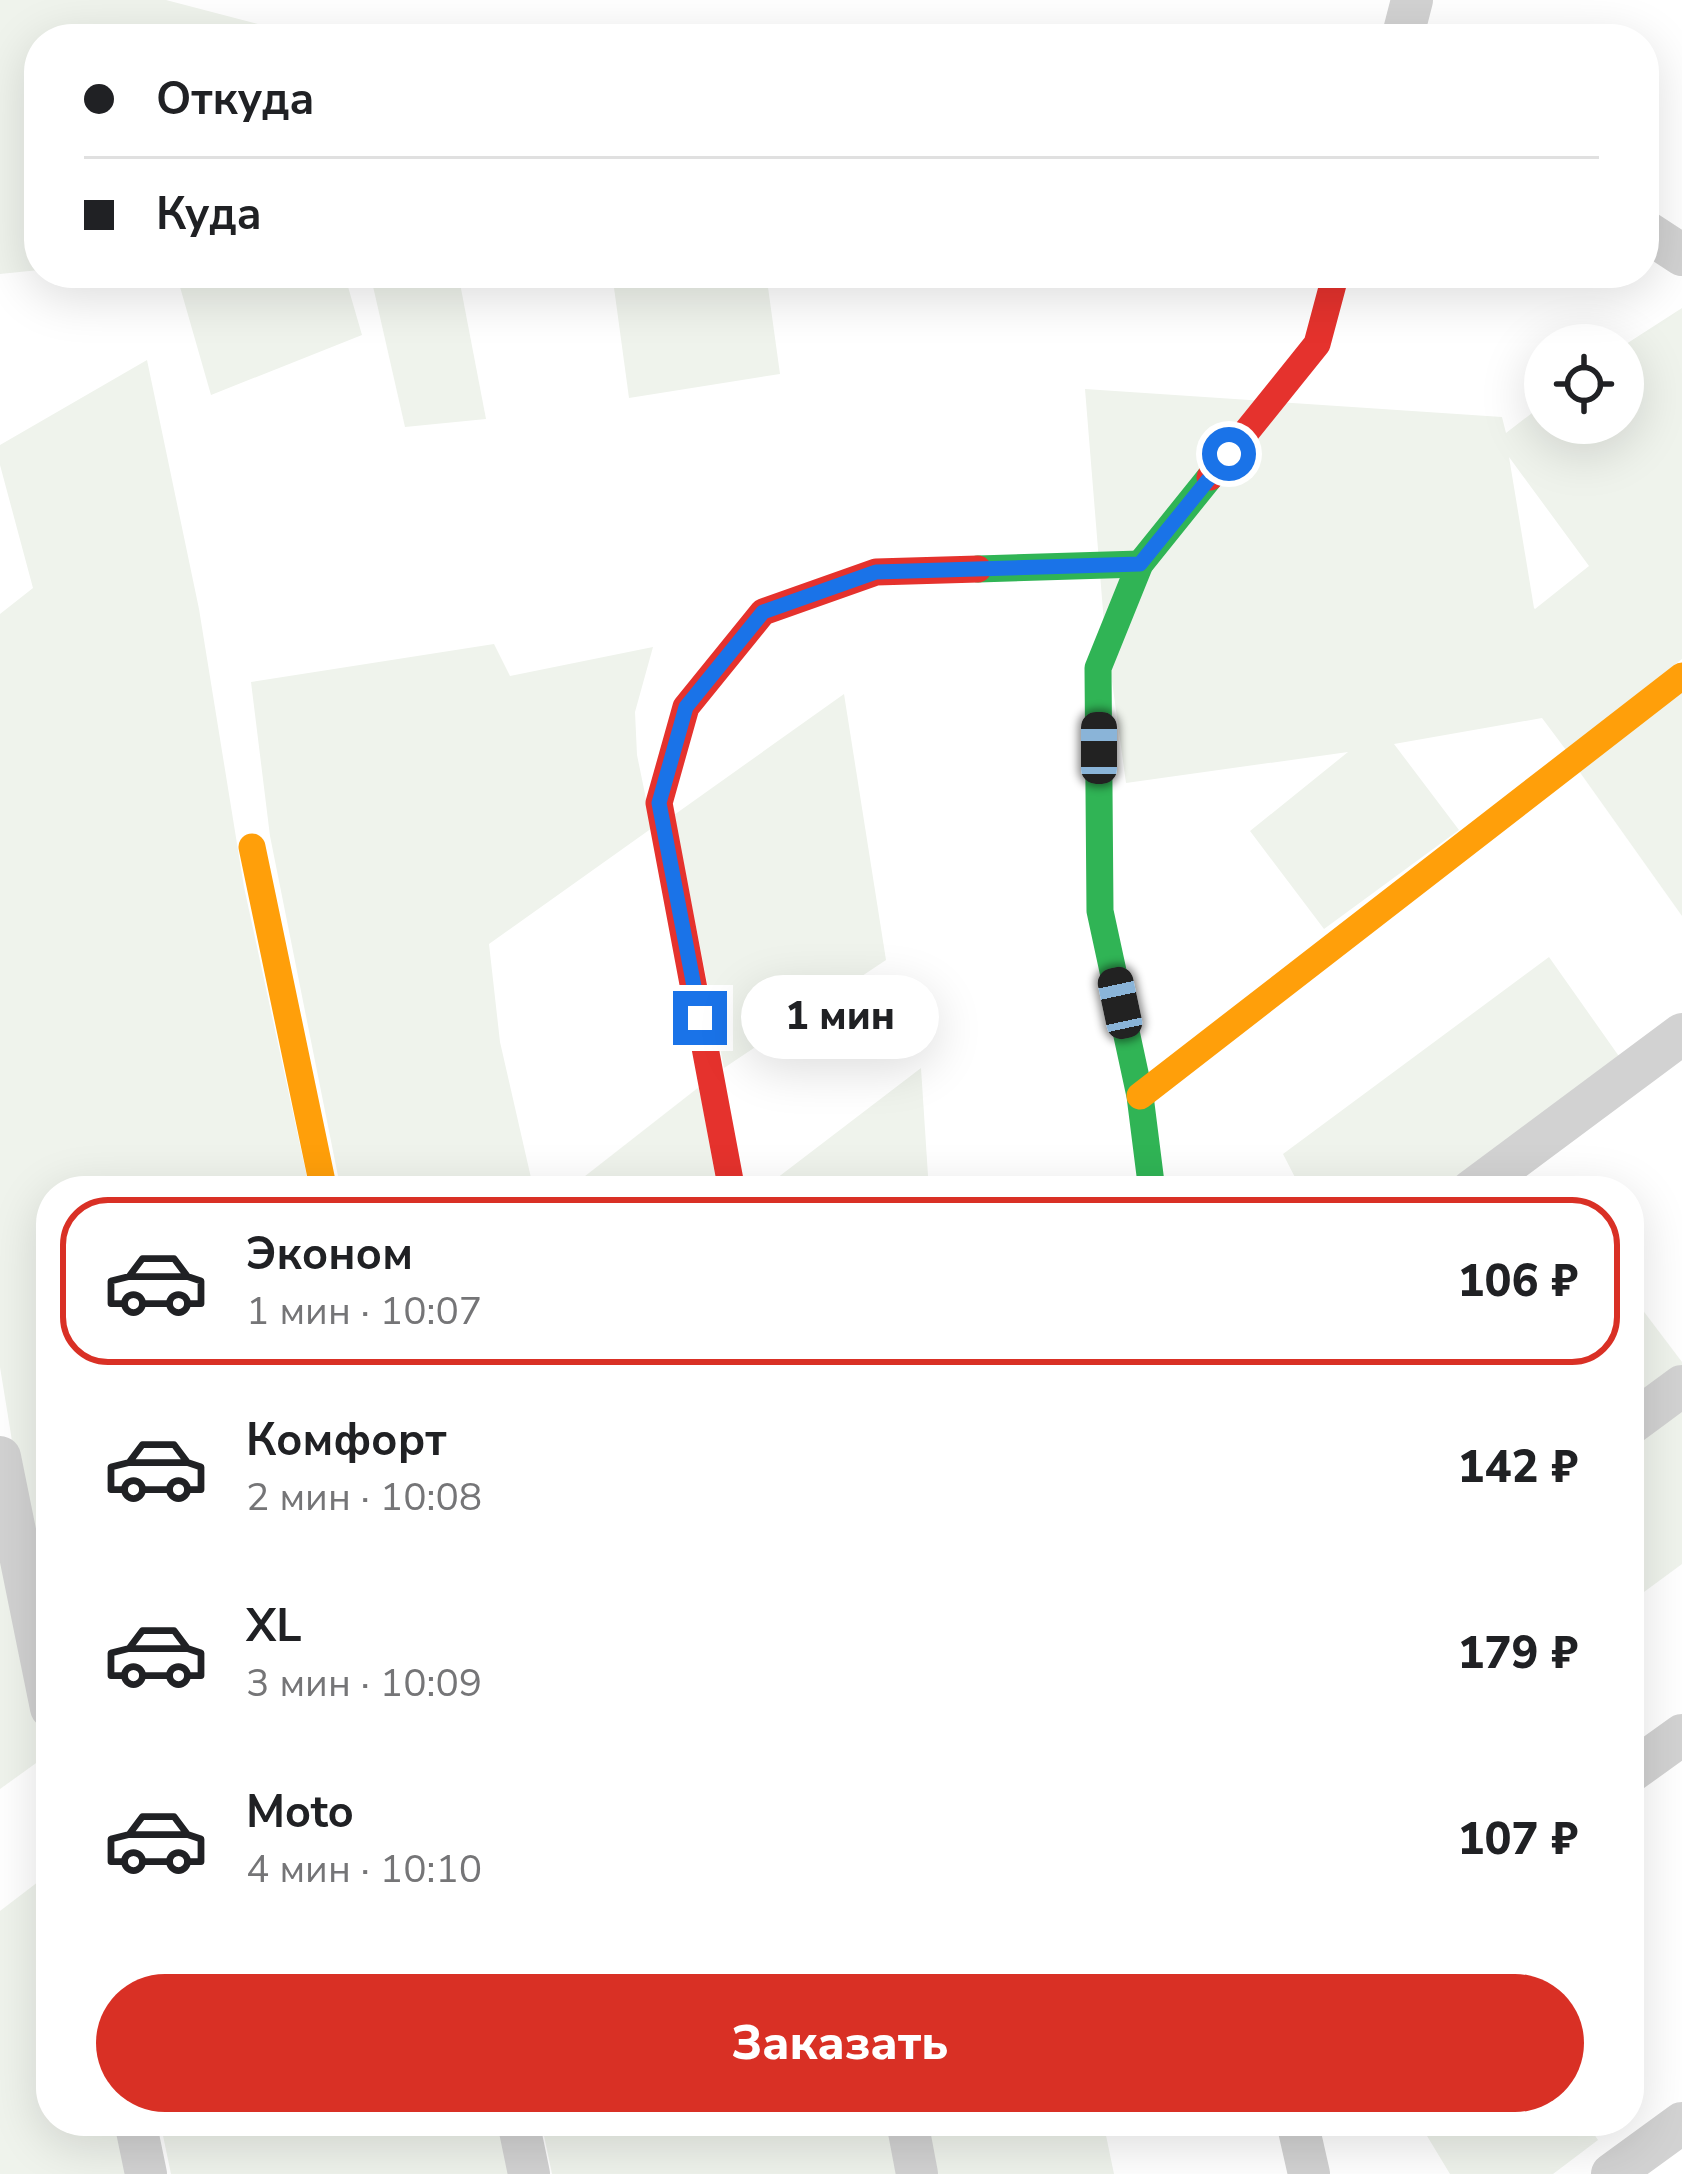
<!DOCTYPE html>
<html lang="ru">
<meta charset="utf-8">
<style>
body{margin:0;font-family:"Nunito Sans",sans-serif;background:#f6f6f6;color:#202124;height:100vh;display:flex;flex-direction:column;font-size:45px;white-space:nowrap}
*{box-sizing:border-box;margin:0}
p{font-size:39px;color:#757577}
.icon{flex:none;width:66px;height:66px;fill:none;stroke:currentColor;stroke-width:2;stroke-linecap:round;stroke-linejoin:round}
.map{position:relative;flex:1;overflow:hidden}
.sheet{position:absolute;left:36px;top:1176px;width:1608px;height:960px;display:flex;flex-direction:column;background:#fff;border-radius:48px;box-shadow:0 12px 48px #0002}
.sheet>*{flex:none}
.hud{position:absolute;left:24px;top:24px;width:1635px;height:264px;border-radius:48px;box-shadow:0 12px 48px #0002;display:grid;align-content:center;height:264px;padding:0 60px;background:#fff}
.tools{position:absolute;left:1524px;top:324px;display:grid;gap:24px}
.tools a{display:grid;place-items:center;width:120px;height:120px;border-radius:50%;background:#fff;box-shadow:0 12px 48px #0002;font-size:60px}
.end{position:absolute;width:54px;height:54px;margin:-27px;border:15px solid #1a73e8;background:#fff;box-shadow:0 0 0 6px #fff}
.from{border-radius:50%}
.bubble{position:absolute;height:84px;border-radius:42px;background:#fff;box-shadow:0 12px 48px #0002;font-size:39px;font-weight:800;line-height:84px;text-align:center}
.car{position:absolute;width:36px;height:72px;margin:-36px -18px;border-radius:15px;box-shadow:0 0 9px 3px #0007;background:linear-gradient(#222 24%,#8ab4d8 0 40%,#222 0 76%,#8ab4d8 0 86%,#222 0)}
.hud b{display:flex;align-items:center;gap:42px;height:114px;font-size:45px}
.hud b+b{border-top:3px solid #e0e0e0}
.hud i{width:30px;height:30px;background:#202124}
ul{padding:21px 0 0;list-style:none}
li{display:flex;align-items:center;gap:36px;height:168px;margin:0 24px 18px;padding:0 36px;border:6px solid transparent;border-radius:48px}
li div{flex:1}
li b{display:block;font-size:45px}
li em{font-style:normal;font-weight:800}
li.current{border-color:#d93025}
li>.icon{width:108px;height:108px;stroke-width:1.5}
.primary-button{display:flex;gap:24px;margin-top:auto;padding:24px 60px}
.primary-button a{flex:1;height:138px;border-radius:72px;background:#d93025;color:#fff;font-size:48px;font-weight:800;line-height:138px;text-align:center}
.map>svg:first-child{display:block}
.green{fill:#eff3ec;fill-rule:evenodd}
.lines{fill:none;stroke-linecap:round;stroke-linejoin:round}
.street{stroke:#d2d2d2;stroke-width:42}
.fast{stroke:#30b455;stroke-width:27}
.slow{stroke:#ff9f0a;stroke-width:27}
.jam{stroke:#e5322d;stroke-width:27}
.route{stroke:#1a73e8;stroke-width:15}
</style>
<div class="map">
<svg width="1682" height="2174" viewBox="0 0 1682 2174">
<rect width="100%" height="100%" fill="#fff"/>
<g class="green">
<path d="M0 0H166L316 39H39V270L0 274Z"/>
<path d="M176 273H344L362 335 211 395Z"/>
<path d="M370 273H458L486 419 405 427Z"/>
<path d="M612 273H766L780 374 629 398Z"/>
<path d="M1682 308V659L1566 750 1542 718 1394 744 1459 830 1324 929 1250 831 1348 752 1126 783 1104 623 1085 389 1502 417 1506 433 1545 403V423H1623V346ZM1509 457 1589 566 1535 609 1534 608Z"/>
<path d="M147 360 199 609 244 887 310 1191H51V1621L19 1484 0 1367V614L33 588 0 465V445Z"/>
<path d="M494 644 510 676 653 647 635 712 637 755 652 828 489 944 500 1042 534 1191H341L270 836 251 682Z"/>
<path d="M1682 690V916L1579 771Z"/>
<path d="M844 694 886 960 724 1068 674 815Z"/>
<path d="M1549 957 1623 1062 1435 1191H1302L1283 1154Z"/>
<path d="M921 1068 929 1191H760Z"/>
<path d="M699 1087 718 1191H566Z"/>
<path d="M1629 1292 1682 1362V1373L1629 1412Z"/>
<path d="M1682 1404V1564L1629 1603V1443Z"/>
<path d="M0 1505 50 1753 0 1789Z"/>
<path d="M51 1872V2121H122L133 2174H0V1911Z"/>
<path d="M160 2121H507L517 2174H171Z"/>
<path d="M541 2121H894L906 2174H552Z"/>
<path d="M927 2121H1103L1114 2174H938Z"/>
<path d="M1418 2121H1585L1598 2140 1553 2174H1450Z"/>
</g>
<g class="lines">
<g class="street">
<path d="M1402 39 1412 0"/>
<path d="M1644 230 1682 255"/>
<path d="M1471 1191 1682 1034"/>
<path d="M1629 1425 1682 1386"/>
<path d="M0 1457 51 1708"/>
<path d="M1629 1773 1682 1735"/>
<path d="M135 2121 146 2174"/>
<path d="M518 2121 529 2174"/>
<path d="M907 2121 917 2174"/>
<path d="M1297 2121 1309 2174"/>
<path d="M1612 2174 1682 2123"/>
</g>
<g class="fast">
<path d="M978 569 1140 564"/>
<path d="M1152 1191 1140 1096 1100 911 1098 668 1140 564 1210 477"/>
</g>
<g class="slow">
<path d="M252 847 324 1191"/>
<path d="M1140 1096 1682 676"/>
</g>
<g class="jam">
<path d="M1210 477 1317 344 1336 273"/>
<path d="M732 1191 659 803 686 707 763 612 876 572 978 569"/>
</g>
</g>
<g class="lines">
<path class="route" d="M700 1018 659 803 686 707 763 612 876 572 1140 564 1229 454"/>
</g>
</svg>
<div class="tools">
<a><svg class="icon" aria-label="locate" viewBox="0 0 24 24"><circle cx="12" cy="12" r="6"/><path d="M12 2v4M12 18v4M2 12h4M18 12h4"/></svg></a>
</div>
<i class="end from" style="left:1229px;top:454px"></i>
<i class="end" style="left:700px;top:1018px"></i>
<div class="bubble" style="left:741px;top:975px;width:198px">1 мин</div>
<i class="car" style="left:1099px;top:748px;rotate:0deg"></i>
<i class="car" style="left:1120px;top:1003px;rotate:348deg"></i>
<div class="hud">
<b><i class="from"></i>Откуда</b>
<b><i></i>Куда</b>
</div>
<section class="sheet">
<ul>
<li class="current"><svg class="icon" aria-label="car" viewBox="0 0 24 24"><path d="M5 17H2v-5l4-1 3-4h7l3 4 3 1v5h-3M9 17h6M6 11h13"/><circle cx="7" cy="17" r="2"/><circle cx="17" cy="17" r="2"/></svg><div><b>Эконом</b><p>1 мин · 10:07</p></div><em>106 ₽</em></li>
<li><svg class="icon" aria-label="car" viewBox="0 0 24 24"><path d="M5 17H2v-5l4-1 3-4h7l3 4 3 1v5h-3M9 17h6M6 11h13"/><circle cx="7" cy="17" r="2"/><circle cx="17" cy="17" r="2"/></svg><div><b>Комфорт</b><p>2 мин · 10:08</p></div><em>142 ₽</em></li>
<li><svg class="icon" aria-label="car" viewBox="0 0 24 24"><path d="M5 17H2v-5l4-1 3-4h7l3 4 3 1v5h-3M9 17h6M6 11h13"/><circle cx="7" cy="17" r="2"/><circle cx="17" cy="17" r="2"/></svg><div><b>XL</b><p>3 мин · 10:09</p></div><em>179 ₽</em></li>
<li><svg class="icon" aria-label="car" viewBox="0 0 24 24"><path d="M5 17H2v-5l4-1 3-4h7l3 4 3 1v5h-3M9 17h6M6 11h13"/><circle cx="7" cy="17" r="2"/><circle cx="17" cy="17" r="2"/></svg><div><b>Moto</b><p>4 мин · 10:10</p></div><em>107 ₽</em></li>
</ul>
<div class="primary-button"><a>Заказать</a></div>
</section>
</div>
